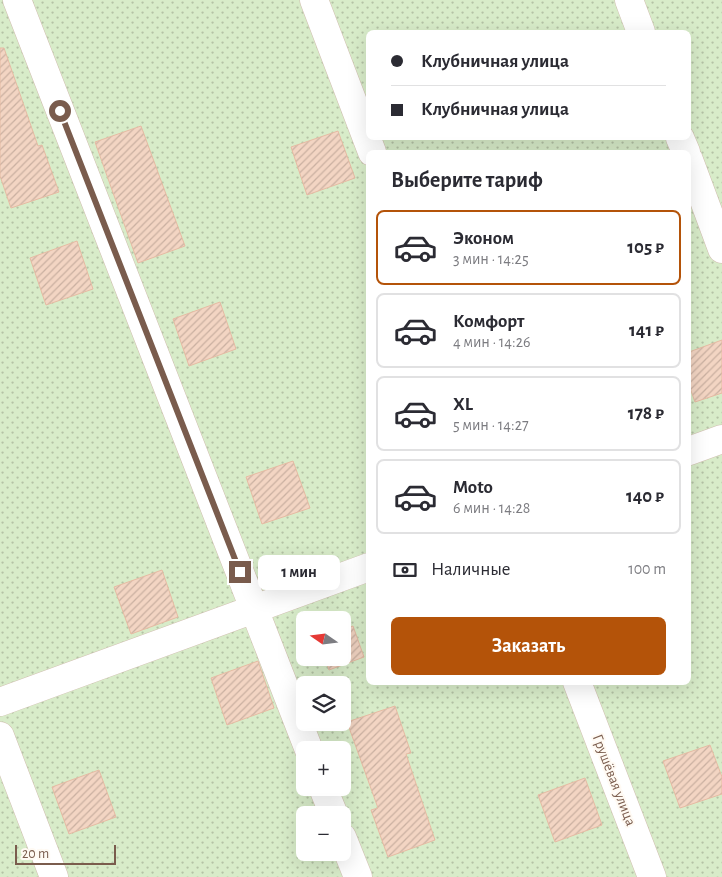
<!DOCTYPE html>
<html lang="ru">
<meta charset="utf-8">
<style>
body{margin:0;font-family:"Alegreya Sans",sans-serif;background:#f2f2f3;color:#2b2b33;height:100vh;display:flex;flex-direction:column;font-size:19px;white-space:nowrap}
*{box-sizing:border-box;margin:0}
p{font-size:16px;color:#7c7c81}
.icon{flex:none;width:28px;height:28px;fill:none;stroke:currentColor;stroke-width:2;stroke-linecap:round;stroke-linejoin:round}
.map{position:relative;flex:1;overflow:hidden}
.panel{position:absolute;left:366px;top:150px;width:325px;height:535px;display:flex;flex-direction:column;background:#fff;border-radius:8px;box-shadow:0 5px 20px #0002}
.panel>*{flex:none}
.guide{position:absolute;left:366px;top:30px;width:325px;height:110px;border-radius:8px;box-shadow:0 5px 20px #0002;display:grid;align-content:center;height:110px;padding:0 25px;background:#fff}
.needle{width:32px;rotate:284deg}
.fabs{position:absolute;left:296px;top:611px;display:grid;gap:10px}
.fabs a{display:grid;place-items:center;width:55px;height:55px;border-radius:8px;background:#fff;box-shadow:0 5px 20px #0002;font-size:25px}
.scale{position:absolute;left:15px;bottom:12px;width:101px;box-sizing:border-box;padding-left:5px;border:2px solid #7a5c4d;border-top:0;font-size:14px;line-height:18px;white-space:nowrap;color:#7a5c4d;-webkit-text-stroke:4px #fffaf3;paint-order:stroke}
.end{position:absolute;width:22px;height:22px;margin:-11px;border:6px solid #7a5c4d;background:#fff;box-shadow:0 0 0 2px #fff}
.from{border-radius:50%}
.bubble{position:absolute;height:35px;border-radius:8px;background:#fff;box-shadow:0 5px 20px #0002;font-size:16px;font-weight:600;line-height:35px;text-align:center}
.guide b{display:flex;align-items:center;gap:18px;height:48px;font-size:19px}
.guide b+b{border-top:1px solid #e1e1e2}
.guide i{width:12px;height:12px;background:#2b2b33}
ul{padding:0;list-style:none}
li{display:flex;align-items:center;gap:15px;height:75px;margin:0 10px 8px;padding:0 15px;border:2px solid #e1e1e2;border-radius:8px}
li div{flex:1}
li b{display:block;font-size:19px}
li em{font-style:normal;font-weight:600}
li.selected{border-color:#b45309}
li>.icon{width:45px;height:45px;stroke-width:1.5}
h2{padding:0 25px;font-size:22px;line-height:60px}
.pay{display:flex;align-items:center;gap:12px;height:55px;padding:0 25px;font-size:19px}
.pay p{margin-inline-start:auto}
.cta{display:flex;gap:10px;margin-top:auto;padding:10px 25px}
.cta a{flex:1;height:58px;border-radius:8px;background:#b45309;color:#fff;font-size:20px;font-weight:600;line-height:58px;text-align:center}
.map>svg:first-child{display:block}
.garden{fill:url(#garden-dots);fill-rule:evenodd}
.building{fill:url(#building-hatch);stroke:#e6bba3}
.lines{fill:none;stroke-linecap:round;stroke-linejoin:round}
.street-casing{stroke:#d1beb0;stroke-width:29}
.street{stroke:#fff;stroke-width:28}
.route{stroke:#7a5c4d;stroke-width:6}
.labels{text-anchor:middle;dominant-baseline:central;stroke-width:4;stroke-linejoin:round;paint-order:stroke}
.street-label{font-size:15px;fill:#7a5c4d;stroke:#fffaf3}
</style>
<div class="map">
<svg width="722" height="877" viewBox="0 0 722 877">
<defs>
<pattern id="garden-dots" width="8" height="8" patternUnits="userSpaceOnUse" patternTransform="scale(1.25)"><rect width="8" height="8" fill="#d8ecc9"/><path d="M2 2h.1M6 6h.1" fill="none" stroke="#b4c2a5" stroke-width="1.8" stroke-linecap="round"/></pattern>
<pattern id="building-hatch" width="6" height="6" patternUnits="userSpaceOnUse" patternTransform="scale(1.25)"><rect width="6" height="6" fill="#f3d5c3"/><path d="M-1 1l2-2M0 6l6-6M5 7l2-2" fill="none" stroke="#cab0a1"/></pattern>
</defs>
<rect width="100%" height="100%" fill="#fdf6ec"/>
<path class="garden" d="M0 0H722V877H0ZM369 32H689V138H369ZM369 152H689V682H369ZM305 620H342V658H305ZM305 685H342V722H305ZM305 750H342V788H305ZM305 815H342V852H305Z"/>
<g class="building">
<path d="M0 48H4L38 146 42 145 59 192 11 208 0 176Z"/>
<path d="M141 126 185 246 138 263 95 142Z"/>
<path d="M338 131 355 178 307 195 291 147Z"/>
<path d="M77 241 93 289 46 305 30 258Z"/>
<path d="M220 302 236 349 189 366 173 319Z"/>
<path d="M722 340V393L695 402 689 385V352Z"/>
<path d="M293 461 310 508 262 524 246 477Z"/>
<path d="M162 570 178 617 131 634 114 587Z"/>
<path d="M353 626 364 657 329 670 325 658H342V630Z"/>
<path d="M258 661 274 708 227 725 211 678Z"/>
<path d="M395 706 411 753 406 754 435 840 388 857 371 810 378 808 347 722Z"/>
<path d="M710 745 722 777V794L680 808 663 761Z"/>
<path d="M99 770 116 817 69 834 52 787Z"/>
<path d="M585 778 602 825 555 842 538 795Z"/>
</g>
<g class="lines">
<g class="street-casing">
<g id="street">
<path d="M17 0 309 750"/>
<path d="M314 0 372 152"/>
<path d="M629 0 641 32"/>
<path d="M680 138 686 152"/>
<path d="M689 160 722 249"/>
<path d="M689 451 722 439"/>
<path d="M577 682 652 877"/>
<path d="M0 702 369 567"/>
<path d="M0 736 54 877"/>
<path d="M323 788 334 815"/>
<path d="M342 837 358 877"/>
</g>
</g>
<use href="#street" class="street"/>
</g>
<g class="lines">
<path class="route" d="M60 111 240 572"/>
</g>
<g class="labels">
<g class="street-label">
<text transform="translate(614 780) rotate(69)">Грушёвая улица</text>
</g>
</g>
</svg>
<div class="fabs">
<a><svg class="needle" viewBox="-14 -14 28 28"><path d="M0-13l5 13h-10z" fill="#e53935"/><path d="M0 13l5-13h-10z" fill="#7c7c81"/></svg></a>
<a><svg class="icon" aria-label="layers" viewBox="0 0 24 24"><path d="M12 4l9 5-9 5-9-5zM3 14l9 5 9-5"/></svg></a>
<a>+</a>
<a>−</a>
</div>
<div class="scale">20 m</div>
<i class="end from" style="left:60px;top:111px"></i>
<i class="end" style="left:240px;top:572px"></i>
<div class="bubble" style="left:258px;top:555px;width:82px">1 мин</div>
<div class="guide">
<b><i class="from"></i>Клубничная улица</b>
<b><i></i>Клубничная улица</b>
</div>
<section class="panel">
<h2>Выберите тариф</h2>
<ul>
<li class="selected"><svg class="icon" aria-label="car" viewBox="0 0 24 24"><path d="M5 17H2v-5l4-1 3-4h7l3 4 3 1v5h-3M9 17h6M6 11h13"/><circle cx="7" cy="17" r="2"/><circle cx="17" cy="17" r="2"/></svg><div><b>Эконом</b><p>3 мин · 14:25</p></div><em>105 ₽</em></li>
<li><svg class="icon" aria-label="car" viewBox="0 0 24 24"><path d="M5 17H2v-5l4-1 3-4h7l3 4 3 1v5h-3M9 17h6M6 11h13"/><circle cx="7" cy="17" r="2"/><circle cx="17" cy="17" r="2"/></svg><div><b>Комфорт</b><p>4 мин · 14:26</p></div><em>141 ₽</em></li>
<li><svg class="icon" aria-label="car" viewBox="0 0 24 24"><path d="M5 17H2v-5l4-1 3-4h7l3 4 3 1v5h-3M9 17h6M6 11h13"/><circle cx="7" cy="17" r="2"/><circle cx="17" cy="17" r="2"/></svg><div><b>XL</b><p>5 мин · 14:27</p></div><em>178 ₽</em></li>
<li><svg class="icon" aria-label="car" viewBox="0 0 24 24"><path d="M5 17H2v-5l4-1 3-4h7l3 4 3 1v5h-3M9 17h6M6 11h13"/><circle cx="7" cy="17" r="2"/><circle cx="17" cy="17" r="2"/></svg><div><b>Moto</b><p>6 мин · 14:28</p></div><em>140 ₽</em></li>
</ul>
<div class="pay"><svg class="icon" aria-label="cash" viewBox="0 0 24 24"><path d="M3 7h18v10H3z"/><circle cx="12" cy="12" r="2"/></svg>Наличные<p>100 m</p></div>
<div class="cta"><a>Заказать</a></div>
</section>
</div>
